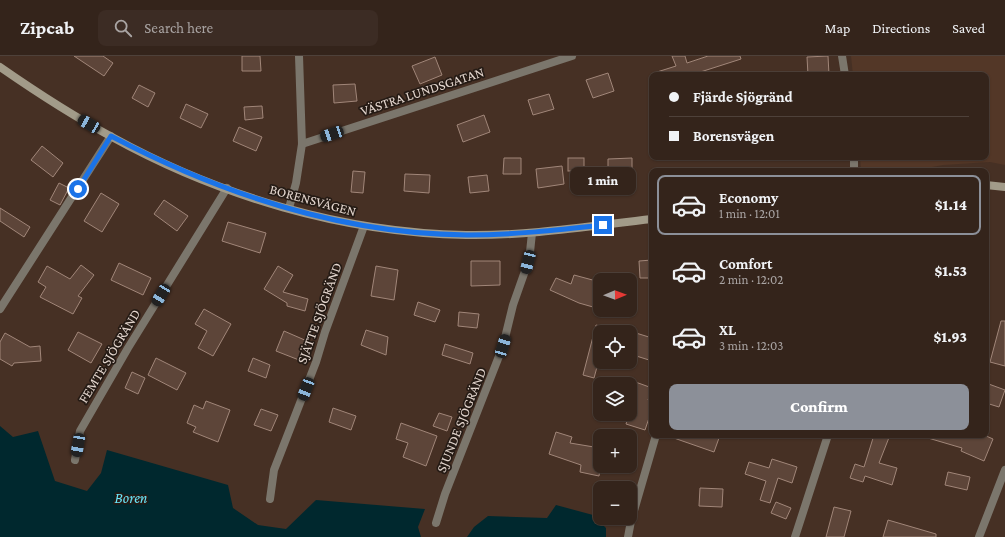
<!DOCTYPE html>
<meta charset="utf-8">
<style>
body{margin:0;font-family:"Crimson Pro",serif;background:#3c2c24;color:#f1f3f6;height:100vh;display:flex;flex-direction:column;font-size:15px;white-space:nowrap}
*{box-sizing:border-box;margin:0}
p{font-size:13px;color:#a9a4a3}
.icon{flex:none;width:22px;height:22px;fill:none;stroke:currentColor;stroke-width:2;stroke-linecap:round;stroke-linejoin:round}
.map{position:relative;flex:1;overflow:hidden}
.details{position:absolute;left:649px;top:112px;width:340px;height:270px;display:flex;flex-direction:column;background:#34241b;border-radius:8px;box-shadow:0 1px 3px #0004,0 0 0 1px #4e413a}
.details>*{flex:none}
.top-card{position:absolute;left:649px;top:16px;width:340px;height:88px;border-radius:8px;box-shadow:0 1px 3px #0004,0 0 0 1px #4e413a;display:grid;align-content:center;height:88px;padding:0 20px;background:#34241b}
.needle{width:26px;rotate:89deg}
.buttons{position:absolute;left:593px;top:217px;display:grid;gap:8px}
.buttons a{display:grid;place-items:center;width:44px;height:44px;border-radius:8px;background:#34241b;box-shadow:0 1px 3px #0004,0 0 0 1px #4e413a;font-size:20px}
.end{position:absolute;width:18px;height:18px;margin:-9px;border:5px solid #1a73e8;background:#fff;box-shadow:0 0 0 2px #fff}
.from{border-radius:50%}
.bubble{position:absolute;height:28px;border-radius:8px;background:#34241b;box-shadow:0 1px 3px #0004,0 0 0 1px #4e413a;font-size:13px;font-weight:800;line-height:28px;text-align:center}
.car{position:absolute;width:12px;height:24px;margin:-12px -6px;border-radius:5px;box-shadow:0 0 3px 1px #0007;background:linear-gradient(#222 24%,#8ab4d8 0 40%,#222 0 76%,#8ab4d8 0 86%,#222 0)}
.top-card b{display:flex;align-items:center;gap:14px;height:38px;font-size:15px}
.top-card b+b{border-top:1px solid #4e413a}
.top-card i{width:10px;height:10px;background:#f1f3f6}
ul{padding:7px 0 0;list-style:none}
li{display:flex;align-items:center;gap:12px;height:60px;margin:0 8px 6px;padding:0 12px;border:2px solid transparent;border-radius:8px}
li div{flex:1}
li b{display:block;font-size:15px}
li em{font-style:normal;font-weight:800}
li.current{border-color:#8c9099}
li>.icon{width:36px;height:36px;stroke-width:1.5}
.cta{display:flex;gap:8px;margin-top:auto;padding:8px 20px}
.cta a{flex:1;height:46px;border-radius:8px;background:#8c9099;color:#fff;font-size:16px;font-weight:800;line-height:46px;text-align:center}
header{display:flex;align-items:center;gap:24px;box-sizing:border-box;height:56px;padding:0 20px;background:#34241b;border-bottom:1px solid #4e413a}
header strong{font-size:19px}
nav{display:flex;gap:22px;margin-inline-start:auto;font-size:14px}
.search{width:280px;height:36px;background:#3c2c24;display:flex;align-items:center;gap:10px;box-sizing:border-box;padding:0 14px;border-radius:8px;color:#a9a4a3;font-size:15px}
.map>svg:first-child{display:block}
.built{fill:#533727}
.water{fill:#00282e}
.building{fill:#5d4539;stroke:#a18679}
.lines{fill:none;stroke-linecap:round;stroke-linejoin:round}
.street{stroke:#7b766c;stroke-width:8}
.secondary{stroke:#a29b89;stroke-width:8}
.route{stroke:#1a73e8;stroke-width:5}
.labels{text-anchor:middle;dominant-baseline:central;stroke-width:3.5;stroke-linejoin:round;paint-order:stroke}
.street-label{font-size:14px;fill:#e3d5cd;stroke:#251b15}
.water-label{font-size:15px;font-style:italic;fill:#68e5f9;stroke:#251b15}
</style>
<header>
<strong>Zipcab</strong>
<div class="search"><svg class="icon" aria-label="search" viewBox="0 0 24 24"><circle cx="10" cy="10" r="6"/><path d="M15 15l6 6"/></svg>Search here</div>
<nav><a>Map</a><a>Directions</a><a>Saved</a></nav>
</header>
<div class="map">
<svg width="1005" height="481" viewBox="0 0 1005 481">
<rect width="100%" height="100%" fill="#463024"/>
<path class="built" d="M851 0H1005V109L990 106 943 109 910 115H861L860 101H986V19H853Z"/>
<g class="water">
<path d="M0 370 13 381 38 375 55 425 87 435 101 417 107 394 228 429 233 452 258 469 286 473 316 444 425 453 418 471 421 481H0Z"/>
<path d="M556 449 593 459 606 472V481H467L474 471 488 460 547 462Z"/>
</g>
<g class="building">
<path d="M74 0H103L113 7 104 20Z"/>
<path d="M242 0H260L261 15H242Z"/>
<path d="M672 0H685L687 7 708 0H740L741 3 691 19H657V16L676 10Z"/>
<path d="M828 0 829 19H808L807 1Z"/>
<path d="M435 1 442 19 420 28 412 10Z"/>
<path d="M608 17 614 35 593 42 586 24Z"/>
<path d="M355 28 357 45 334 47 333 29Z"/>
<path d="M139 29 155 37 148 51 132 42Z"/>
<path d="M549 38 554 53 533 59 528 44Z"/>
<path d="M186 48 208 58 201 72 180 62Z"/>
<path d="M262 50 263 62 245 64 244 51Z"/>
<path d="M484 59 490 76 463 86 457 69Z"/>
<path d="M239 71 262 81 256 95 233 85Z"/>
<path d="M42 90 63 107 53 121 31 104Z"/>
<path d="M504 102H521V118H503Z"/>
<rect x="568" y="102" width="16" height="13"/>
<path d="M632 102V121L608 122V103Z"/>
<path d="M562 110 564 128 538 132 536 113Z"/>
<path d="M353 115 365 116 363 137 351 136Z"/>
<path d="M405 118 430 119 429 137 404 135Z"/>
<path d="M487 119 489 135 470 137 468 121Z"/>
<path d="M59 127 69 132 60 149 50 144Z"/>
<path d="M101 137 119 148 102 176 84 165Z"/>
<path d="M164 144 188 160 177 175 154 158Z"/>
<path d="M0 152 30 171 24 181 0 165Z"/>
<path d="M228 166 266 177 260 197 222 185Z"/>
<path d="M652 204V222H640L639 205Z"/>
<path d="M471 205H500V229L471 230Z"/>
<path d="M119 207 151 222 143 239 111 224Z"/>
<path d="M81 209 94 219 78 240 82 242 73 258 40 241 46 231 38 226 47 210 70 223Z"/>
<path d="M278 210 293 219 283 236 308 243 305 255 287 250V247L264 233Z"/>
<path d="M376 210 398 214 394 244 371 240Z"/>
<path d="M574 219 600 226V253L579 247 550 234 556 222 571 228Z"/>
<path d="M418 246 440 254 435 266 414 259Z"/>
<path d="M204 253 231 268 213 300 198 292 207 275 195 268Z"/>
<path d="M459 256 479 258 477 272 458 270Z"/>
<path d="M1001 265H1005V310L990 306Z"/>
<path d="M596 269 600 270V300L594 322 583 319Z"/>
<path d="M366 274 388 281 386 299 361 289Z"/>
<path d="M284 275 307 285 299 304 276 295Z"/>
<path d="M78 276 102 288 91 307 68 294Z"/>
<path d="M5 277 30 291 40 290 41 305 14 307 12 310 0 303V286Z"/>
<path d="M636 277 652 282V292L649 304 630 298Z"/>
<path d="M445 288 473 297 470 308 442 299Z"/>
<path d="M156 302 186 317 177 334 148 319Z"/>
<path d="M253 302 270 309 266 322 248 315Z"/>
<path d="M132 316 145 322 138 338 125 332Z"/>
<path d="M630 324 652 332 648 344 652 346V353L645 374 626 368 629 358H630L634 342 630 341Z"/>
<path d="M986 327 1005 334 999 351 986 347Z"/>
<path d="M206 345 230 354 218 386 193 376 196 371 187 367 194 349 203 353Z"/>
<path d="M333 352 356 360 351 374 329 366Z"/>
<path d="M261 353 278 359 271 375 254 369Z"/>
<path d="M439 357 452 361 447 375 433 370Z"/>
<path d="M401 367 437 380 426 410 403 401 408 387 396 383Z"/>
<path d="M556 376 572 381 570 387 600 392V413L599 420 580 416 581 409 549 398Z"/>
<path d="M672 379H710L719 382 714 396 671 381Z"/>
<path d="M874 379H890L879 407 897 412 892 429 865 420 863 426 850 422 855 408 864 411Z"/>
<path d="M928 379H984L993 383 984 405 961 395 962 392 928 382Z"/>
<path d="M772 403 797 411 792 427 778 422 770 447 760 444 766 425 745 418 749 406 769 412Z"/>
<path d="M948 416 970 421 967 434 945 429Z"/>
<path d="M700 432 723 433 722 451 699 450Z"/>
<path d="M776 446 791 452 786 463 771 457Z"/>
<path d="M834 451 851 455 844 481H826Z"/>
<path d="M888 464 936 478V481H883Z"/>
</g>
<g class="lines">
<g class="street">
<path d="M842 0 845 19"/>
<path d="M302 88 572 0"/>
<path d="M854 101V115"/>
<path d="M289 152 296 127 302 88 299 0"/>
<path d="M0 253 111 80"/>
<path d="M75 404 80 375 128 292 227 132"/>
<path d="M270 443 274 414 316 306 325 276 364 170"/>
<path d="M436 467 445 438 503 290 513 249 525 215 530 196 532 177"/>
<path d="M628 481 631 465 656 379"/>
<path d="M795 481 828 379"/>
<path d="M979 481 1005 414"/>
</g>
<g class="secondary">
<path d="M0 11C36 36 73 60 112 81 219 140 343 177 466 179 528 180 590 170 652 163"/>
<path d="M986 129 1005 131"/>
</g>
</g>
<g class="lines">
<path class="route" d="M78 133 111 80C221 138 343 178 467 179 513 179 558 174 603 169"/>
</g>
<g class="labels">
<g class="street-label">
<text transform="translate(422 35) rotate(-18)">VÄSTRA LUNDSGATAN</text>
<text transform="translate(313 144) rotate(15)">BORENSVÄGEN</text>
<text transform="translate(319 257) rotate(-70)">SJÄTTE SJÖGRÄND</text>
<text transform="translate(109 300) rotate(-59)">FEMTE SJÖGRÄND</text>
<text transform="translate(461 364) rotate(-68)">SJUNDE SJÖGRÄND</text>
</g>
<g class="water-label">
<text x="131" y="442">Boren</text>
</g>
</g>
</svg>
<div class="buttons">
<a><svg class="needle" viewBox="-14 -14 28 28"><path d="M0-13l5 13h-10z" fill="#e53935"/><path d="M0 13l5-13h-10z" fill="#a9a4a3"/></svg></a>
<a><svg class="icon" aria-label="locate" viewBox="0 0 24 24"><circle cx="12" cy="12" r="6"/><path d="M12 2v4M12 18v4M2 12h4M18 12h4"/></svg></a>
<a><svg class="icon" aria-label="layers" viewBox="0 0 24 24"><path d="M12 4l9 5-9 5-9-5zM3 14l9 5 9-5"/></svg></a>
<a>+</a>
<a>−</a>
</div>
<i class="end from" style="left:78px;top:133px"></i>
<i class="end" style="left:603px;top:169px"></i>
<div class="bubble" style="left:570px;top:111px;width:66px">1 min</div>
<i class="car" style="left:89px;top:68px;rotate:300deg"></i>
<i class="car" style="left:332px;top:78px;rotate:252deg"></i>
<i class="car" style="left:528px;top:206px;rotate:194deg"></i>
<i class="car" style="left:161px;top:239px;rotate:211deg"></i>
<i class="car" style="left:503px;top:290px;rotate:17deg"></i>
<i class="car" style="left:306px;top:333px;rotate:201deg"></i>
<i class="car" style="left:78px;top:389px;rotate:190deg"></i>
<div class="top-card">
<b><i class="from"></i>Fjärde Sjögränd</b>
<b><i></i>Borensvägen</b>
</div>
<section class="details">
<ul>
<li class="current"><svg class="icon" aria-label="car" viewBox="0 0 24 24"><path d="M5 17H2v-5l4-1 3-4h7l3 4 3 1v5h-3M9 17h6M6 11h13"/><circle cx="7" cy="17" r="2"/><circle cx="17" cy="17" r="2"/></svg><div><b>Economy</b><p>1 min · 12:01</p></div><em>$1.14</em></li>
<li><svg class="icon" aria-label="car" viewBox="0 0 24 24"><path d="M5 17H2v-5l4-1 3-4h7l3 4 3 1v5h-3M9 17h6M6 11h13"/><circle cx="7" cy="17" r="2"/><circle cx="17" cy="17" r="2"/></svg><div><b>Comfort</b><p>2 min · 12:02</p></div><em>$1.53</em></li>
<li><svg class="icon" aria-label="car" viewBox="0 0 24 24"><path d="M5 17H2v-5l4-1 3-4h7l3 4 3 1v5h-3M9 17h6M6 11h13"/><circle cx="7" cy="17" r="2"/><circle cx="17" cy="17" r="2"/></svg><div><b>XL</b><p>3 min · 12:03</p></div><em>$1.93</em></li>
</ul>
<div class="cta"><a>Confirm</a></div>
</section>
</div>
